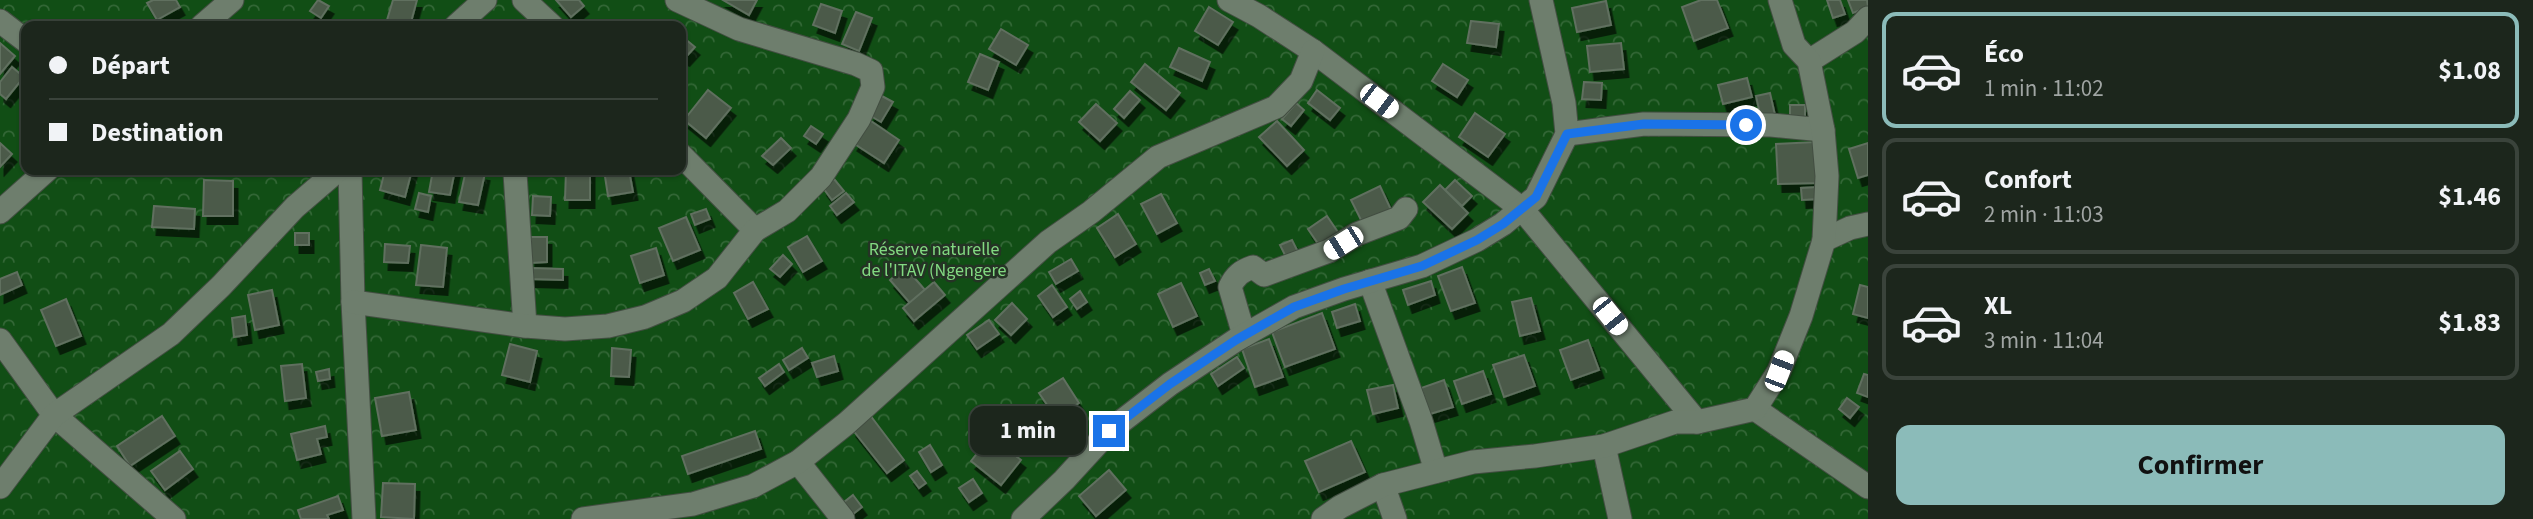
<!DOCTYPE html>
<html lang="fr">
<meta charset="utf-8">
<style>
body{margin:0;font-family:"Source Sans 3",sans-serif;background:#293229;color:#f1f3f6;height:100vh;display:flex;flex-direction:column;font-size:26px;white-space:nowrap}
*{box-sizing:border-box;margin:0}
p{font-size:23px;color:#a0a5a3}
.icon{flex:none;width:38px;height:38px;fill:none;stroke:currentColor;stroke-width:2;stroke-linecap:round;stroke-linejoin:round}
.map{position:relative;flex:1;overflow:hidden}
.details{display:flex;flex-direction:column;background:#1c261c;width:665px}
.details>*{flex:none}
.guide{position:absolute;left:21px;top:21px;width:665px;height:154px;border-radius:14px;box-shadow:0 2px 5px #0004,0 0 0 2px #3a433b;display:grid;align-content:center;height:154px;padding:0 28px;background:#1c261c}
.end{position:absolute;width:32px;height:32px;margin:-16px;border:9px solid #1a73e8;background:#fff;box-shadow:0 0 0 4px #fff}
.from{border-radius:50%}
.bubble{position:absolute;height:49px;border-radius:14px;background:#1c261c;box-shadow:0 2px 5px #0004,0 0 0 2px #3a433b;font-size:23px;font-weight:700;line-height:49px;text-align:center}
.car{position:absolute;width:21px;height:42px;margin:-21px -10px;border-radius:9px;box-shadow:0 0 5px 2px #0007;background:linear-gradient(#fff 24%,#345 0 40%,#fff 0 76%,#345 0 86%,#fff 0)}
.guide b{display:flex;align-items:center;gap:24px;height:66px;font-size:26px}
.guide b+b{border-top:2px solid #3a433b}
.guide i{width:18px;height:18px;background:#f1f3f6}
ul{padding:12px 0 0;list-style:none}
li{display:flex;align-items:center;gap:21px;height:116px;margin:0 14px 10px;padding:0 14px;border:4px solid #3a433b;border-radius:14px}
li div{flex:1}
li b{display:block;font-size:26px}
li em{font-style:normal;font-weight:700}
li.current{border-color:#8bbbb9}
li>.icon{width:63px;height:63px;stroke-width:1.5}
.primary-button{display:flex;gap:14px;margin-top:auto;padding:14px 28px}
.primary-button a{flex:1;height:80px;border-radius:14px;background:#8bbbb9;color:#111;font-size:28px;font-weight:700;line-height:80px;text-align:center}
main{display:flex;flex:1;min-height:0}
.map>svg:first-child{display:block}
.forest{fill:url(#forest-crowns);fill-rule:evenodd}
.building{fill:#4b5a4a;stroke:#606f5f;stroke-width:2;filter:url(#shadow)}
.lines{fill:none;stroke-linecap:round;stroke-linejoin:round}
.minor-casing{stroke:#434e42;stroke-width:25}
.minor{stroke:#6e7e6d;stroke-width:23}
.route{stroke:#1a73e8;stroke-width:9}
.labels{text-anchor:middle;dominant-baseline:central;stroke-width:5;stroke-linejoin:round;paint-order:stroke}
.park-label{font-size:18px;fill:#82d981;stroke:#253325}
</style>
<main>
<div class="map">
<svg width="1868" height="519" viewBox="0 0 1868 519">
<defs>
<pattern id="forest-crowns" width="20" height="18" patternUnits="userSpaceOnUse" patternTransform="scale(1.75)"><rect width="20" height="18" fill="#114e15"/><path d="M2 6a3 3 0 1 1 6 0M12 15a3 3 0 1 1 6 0" fill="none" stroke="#336736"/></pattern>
<filter id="shadow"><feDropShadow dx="4.5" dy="8" stdDeviation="0" flood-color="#0009"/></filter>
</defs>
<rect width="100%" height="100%" fill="#253325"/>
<path class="forest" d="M0 0H1868V519H0ZM26 26H681V170H26Z"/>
<g class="building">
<path d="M153 0H176L180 7 157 20 147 3Z"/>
<path d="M318 0 329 6 321 18 310 11Z"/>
<path d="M393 0H417L410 26 387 20Z"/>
<path d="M556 0H579L584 6 571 17Z"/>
<path d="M723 0H757L749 15Z"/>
<path d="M1701 0H1717L1728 28 1694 41 1682 7Z"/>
<path d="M1827 0H1840L1845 14 1833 18Z"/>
<path d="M1848 0H1867L1868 7 1853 13Z"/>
<path d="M1606 1 1611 25 1577 32 1572 8Z"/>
<path d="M821 4 842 11 835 33 813 25Z"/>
<path d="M1209 7 1233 22 1218 45 1195 31Z"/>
<path d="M856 12 872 18 859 51 842 44Z"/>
<path d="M1471 21 1499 24 1496 47 1467 43Z"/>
<path d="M1001 29 1028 45 1016 65 989 49Z"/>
<path d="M684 38 695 47 685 58 681 55V42Z"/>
<path d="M0 43 15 56 0 74Z"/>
<path d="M1621 43 1624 69 1590 72 1587 46Z"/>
<path d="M1179 48 1210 62 1202 81 1170 67Z"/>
<path d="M980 54 999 62 988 90 968 82Z"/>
<path d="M1145 64 1180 93 1166 110 1131 82Z"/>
<path d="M1443 64 1468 80 1457 97 1432 81Z"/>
<path d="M12 67 24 77 6 99 0 94V82Z"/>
<path d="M1747 78 1752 97 1723 104 1718 85Z"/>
<path d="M1584 82 1602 83 1601 100 1582 99Z"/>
<path d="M708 90 731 108 706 138 684 120Z"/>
<path d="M1317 90 1340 108 1330 120 1308 103Z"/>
<path d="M1130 91 1140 100 1124 118 1114 109Z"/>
<path d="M1770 93 1775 115 1761 119 1756 96Z"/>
<path d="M880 95 893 102 881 122 869 115Z"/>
<path d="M1296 103 1304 110 1291 126 1282 119Z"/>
<path d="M1096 104 1117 123 1100 141 1079 122Z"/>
<rect x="1790" y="105" width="15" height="16"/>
<path d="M1475 113 1505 134 1488 157 1459 137Z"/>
<path d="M868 119 899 140 884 163 853 143Z"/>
<path d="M1277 121 1304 150 1287 166 1259 137Z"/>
<path d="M811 126 823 134 816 144 804 136Z"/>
<path d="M781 138 791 148 773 165 762 156Z"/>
<path d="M1816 142 1817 183 1778 184 1776 144Z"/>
<path d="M0 143 12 154 0 167Z"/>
<path d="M1868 143V175L1858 178 1849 149Z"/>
<path d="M385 170H412L405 197 380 190Z"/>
<path d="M433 170H455L450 195 429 192Z"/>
<path d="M466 170 485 173 478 205 459 202Z"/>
<path d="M566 170H590V200H565Z"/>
<path d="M604 170H629L633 192 608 196Z"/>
<path d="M834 179 844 191 832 200 823 188Z"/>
<path d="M204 180 233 181V216H203Z"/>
<path d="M1455 180 1472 196 1462 206 1445 190Z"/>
<path d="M1440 185 1468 213 1452 229 1423 202Z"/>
<path d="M1380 186 1393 214 1365 228 1351 200Z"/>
<path d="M1818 187 1819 199 1802 200 1801 188Z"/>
<path d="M419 193 431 196 428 212 415 209Z"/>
<path d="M846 193 854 202 837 215 830 206Z"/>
<path d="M1161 194 1177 223 1157 234 1141 204Z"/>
<path d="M533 196 551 197 550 216 532 215Z"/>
<path d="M154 206 195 209 194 229 152 227Z"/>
<path d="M706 209 710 219 695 225 691 214Z"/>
<path d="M1118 214 1136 244 1115 257 1097 228Z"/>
<path d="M1327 216 1342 238 1323 251 1308 229Z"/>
<path d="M686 217 700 250 673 261 659 228Z"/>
<rect x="295" y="233" width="14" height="12"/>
<path d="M807 236 822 261 803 272 788 247Z"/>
<path d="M531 237H547V262L531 263Z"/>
<path d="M1292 240 1298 252 1286 257 1280 245Z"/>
<path d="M385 244 410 246 408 263 384 262Z"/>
<path d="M421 245 447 248 443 287 416 285Z"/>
<path d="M656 248 664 275 640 283 631 256Z"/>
<path d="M783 255 792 264 780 277 770 269Z"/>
<path d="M1071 259 1078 271 1056 284 1049 272Z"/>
<path d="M905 267 925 290 910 303 890 280Z"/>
<path d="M1462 267 1475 303 1451 311 1438 276Z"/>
<path d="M531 268 563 269V280L530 279Z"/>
<path d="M1209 269 1215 281 1205 285 1200 273Z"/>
<path d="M17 272 22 285 0 295V279Z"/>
<path d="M1431 281 1435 295 1408 305 1403 290Z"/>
<path d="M753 282 768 309 748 319 734 293Z"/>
<path d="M934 282 945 295 914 321 903 308Z"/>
<path d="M1181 283 1197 316 1173 327 1158 294Z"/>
<path d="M1052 285 1067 307 1053 317 1038 296Z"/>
<path d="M1860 285 1868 287V318L1853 314Z"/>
<path d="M272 290 279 325 255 330 248 295Z"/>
<path d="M1080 291 1087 302 1077 309 1070 299Z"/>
<path d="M1531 298 1540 331 1520 336 1512 302Z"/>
<path d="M66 299 81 336 56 346 41 310Z"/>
<path d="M1012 303 1027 319 1011 335 995 320Z"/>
<path d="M1355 304 1360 321 1337 328 1332 312Z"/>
<path d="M1322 313 1335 349 1285 367 1272 332Z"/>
<path d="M245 316 247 335 234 337 232 318Z"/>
<path d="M989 320 999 334 977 349 967 335Z"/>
<path d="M1269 339 1283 377 1255 387 1242 349Z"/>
<path d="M1588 340 1599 370 1571 380 1560 350Z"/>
<path d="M510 344 537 351 530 382 502 375Z"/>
<path d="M612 348 631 350 629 377 611 376Z"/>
<path d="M802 348 808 358 789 370 783 360Z"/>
<path d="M1524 355 1535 386 1504 397 1493 365Z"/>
<path d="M834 356 838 371 817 377 812 363Z"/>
<path d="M1237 357 1244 368 1218 386 1211 374Z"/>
<path d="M302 364 306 398 285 401 281 366Z"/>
<path d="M779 364 784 372 765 386 759 378Z"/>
<path d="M329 369 330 379 318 381 316 372Z"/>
<path d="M1483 371 1491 394 1462 404 1454 381Z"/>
<path d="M1864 374 1868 375V397L1857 393Z"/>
<path d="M1063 378 1079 403 1056 418 1039 393Z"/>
<path d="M1444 380 1453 407 1430 414 1421 388Z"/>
<path d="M1393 385 1398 408 1373 414 1367 390Z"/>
<path d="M409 392 416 430 382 436 375 398Z"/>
<path d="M1847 398 1859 407 1850 418 1839 409Z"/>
<path d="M870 415 904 460 887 473 852 429Z"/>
<path d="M1035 415 1044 425 1033 435 1024 426Z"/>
<path d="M162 416 175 436 130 466 117 446Z"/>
<path d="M325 426 327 437 317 439 321 454 297 460 291 434Z"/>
<path d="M755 431 761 449 688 474 682 456Z"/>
<path d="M991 436 1021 460 1001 485 971 461Z"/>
<path d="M1351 441 1365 472 1319 492 1305 461Z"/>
<path d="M930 445 942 465 931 472 919 452Z"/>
<path d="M180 451 193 469 165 490 151 471Z"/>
<path d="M1109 470 1126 490 1096 516 1079 496Z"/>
<path d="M917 471 926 483 919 488 910 476Z"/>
<path d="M973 479 982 493 969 502 959 488Z"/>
<path d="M383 483 415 484 414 519 381 517Z"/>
<path d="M853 495 862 507 848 518 839 506Z"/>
<path d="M338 496 343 510 327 515 329 519H301L298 510Z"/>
</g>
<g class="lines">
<g class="minor-casing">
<g id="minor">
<path d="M524 0 552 26"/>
<path d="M1229 0 1259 16 1313 51 1522 209 1697 422"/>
<path d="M0 21 26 41"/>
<path d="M202 26 232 0"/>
<path d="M456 26 485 0"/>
<path d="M1809 61 1855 32 1868 18"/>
<path d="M1567 134 1644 124 1771 125 1823 130"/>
<path d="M681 155 755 230"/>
<path d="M350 170 353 302 364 519"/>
<path d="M515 173 525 326"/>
<path d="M0 212 47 170"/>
<path d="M1824 240 1850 228 1868 224"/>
<path d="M1370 281 1421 421 1436 471"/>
<path d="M353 302 525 326 565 329 608 326 645 317 683 301 717 278 755 230 787 211 821 177 859 119 873 87 871 71 856 64 739 29 677 0"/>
<path d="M1244 335 1230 287C1235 276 1241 271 1253 267L1264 275 1329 251 1357 234 1399 218 1406 209"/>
<path d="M0 340 54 415 174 519"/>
<path d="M1755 409 1868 487"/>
<path d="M1604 446 1620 519"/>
<path d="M798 462 843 519"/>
<path d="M1383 485 1395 519"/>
<path d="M0 487 54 415 171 334 221 286 295 207 338 170"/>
<path d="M583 519 693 504 753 486 798 462 847 423 1048 242 1091 212 1158 157 1276 107 1301 81 1313 51"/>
<path d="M1023 519 1064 480 1109 431 1170 384 1236 340 1294 307 1344 289 1422 266 1477 240 1503 224 1536 197 1567 134 1564 103 1541 0"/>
<path d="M1323 519 1340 507 1383 485 1473 462 1535 456 1604 446 1675 422H1697L1755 409 1779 371 1801 316 1824 240 1827 176 1823 130 1809 61 1794 45 1780 0"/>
</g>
</g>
<use href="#minor" class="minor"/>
</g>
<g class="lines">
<path class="route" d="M1109 431 1170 384 1236 340 1294 307 1344 289 1422 266 1477 240 1503 224 1536 197 1567 134 1644 124 1746 125"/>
</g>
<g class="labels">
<g class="park-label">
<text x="934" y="249">Réserve naturelle<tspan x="934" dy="21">de l'ITAV (Ngengere</tspan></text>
</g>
</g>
</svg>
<i class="end from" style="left:1746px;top:125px"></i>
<i class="end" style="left:1109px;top:431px"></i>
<div class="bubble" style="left:970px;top:406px;width:116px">1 min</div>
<i class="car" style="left:1379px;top:101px;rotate:127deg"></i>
<i class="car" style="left:1343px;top:243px;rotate:238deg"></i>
<i class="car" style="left:1610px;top:316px;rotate:141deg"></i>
<i class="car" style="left:1779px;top:371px;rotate:21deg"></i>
<div class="guide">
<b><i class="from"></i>Départ</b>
<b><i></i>Destination</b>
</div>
</div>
<section class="details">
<ul>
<li class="current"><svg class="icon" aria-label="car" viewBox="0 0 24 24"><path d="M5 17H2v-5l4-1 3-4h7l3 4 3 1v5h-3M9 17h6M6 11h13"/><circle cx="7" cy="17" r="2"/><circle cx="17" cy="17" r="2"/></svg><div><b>Éco</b><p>1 min · 11:02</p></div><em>$1.08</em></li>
<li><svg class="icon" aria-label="car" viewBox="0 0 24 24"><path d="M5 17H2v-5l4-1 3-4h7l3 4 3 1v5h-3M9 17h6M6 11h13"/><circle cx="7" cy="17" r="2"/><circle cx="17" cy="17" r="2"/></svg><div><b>Confort</b><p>2 min · 11:03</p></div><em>$1.46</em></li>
<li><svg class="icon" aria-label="car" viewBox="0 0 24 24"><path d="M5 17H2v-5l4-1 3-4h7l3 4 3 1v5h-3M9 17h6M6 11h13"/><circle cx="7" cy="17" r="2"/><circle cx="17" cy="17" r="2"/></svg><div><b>XL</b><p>3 min · 11:04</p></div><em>$1.83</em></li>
</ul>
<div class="primary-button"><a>Confirmer</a></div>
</section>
</main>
